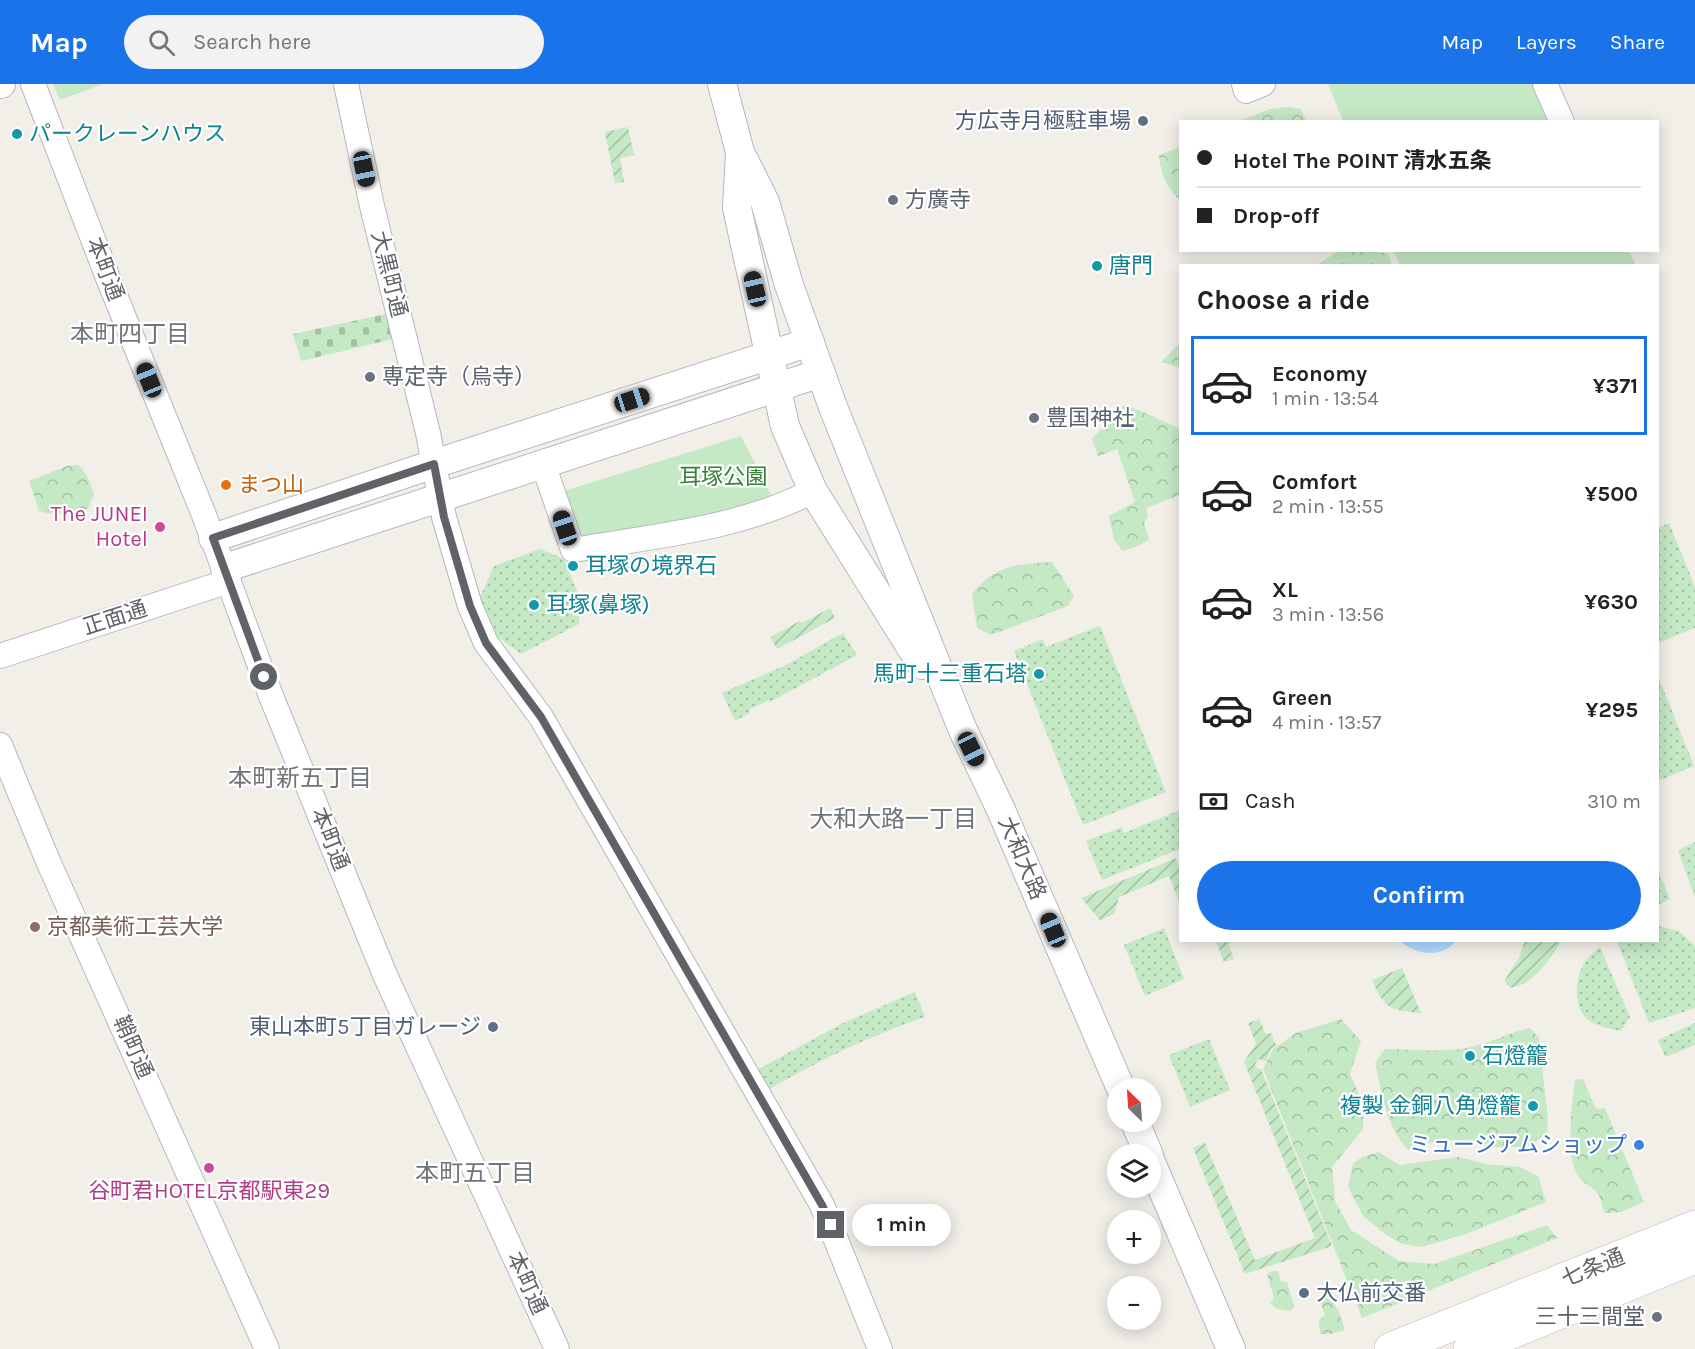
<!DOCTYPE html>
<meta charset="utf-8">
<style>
body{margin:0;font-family:Karla,"Noto Sans JP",sans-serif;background:#f2f2f2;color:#222;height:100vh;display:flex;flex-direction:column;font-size:22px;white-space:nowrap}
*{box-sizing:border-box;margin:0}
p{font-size:20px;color:#767676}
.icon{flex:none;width:33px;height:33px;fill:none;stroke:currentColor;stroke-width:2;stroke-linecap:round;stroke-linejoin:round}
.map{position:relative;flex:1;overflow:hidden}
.panel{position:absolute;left:1179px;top:180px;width:480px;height:678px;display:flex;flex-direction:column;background:#fff;border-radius:0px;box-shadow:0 3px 15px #0003}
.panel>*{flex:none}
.banner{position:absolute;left:1179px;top:36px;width:480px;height:132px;border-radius:0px;box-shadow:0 3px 15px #0003;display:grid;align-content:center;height:132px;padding:0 18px;background:#fff}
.needle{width:39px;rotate:335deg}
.buttons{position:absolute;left:1107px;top:994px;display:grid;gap:12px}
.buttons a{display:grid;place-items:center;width:54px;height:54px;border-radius:50%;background:#fff;box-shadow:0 3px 15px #0003;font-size:30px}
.end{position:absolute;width:27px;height:27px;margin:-14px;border:8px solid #5f6368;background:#fff;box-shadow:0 0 0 3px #fff}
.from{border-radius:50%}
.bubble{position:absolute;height:42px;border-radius:21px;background:#fff;box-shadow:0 3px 15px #0003;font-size:20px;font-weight:700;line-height:42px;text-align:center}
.car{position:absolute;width:18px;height:36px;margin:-18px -9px;border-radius:8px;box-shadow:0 0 4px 2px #0007;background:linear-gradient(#222 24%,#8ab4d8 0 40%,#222 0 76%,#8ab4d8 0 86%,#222 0)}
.banner b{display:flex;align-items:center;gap:21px;height:57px;font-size:22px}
.banner b+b{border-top:2px solid #e0e0e0}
.banner i{width:15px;height:15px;background:#222}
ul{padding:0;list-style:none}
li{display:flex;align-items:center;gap:18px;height:99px;margin:0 12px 9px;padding:0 6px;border:3px solid transparent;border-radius:0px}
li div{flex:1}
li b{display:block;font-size:22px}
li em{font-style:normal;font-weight:700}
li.on{border-color:#1a73e8}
li>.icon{width:54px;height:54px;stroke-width:1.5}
h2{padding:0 18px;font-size:27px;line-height:72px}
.pay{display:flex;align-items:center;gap:15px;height:66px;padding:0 18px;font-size:22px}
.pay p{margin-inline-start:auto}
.button{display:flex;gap:12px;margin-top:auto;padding:12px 18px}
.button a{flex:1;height:69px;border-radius:36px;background:#1a73e8;color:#fff;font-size:24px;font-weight:700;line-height:69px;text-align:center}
header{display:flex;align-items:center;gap:36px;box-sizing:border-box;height:84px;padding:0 30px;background:#1a73e8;color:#fff}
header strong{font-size:28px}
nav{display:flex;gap:33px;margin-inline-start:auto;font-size:21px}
.search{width:420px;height:54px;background:#f2f2f2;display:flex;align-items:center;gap:15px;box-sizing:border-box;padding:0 21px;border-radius:33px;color:#767676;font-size:22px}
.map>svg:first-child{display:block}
.grass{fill:url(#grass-dots)}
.forest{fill:url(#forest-crowns)}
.cemetery{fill:url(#cemetery-stones)}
.park{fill:#c5e8c5}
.garden{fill:url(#garden-furrows)}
.water{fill:#aadaff}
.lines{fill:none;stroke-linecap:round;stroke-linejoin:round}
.minor-casing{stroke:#b5b8bc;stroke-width:26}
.tertiary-casing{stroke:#b5b8bc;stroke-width:30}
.secondary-casing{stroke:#b6babf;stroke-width:34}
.minor{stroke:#fff;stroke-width:24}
.tertiary{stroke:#fff;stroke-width:28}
.secondary{stroke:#fff;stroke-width:33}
.route{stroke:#5f6368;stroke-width:8}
.service-dot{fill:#5c6f8a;stroke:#fff;stroke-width:2}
.culture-dot{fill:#0f9aa8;stroke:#fff;stroke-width:2}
.worship-dot{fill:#6b7280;stroke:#fff;stroke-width:2}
.food-dot{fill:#e8710a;stroke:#fff;stroke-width:2}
.hotel-dot{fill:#d1479c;stroke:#fff;stroke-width:2}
.education-dot{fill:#8d6e63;stroke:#fff;stroke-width:2}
.shop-dot{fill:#3f7fe0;stroke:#fff;stroke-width:2}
.labels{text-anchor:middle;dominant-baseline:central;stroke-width:4.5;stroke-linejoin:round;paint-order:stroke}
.service-label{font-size:22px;fill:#4e5e75;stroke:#fff;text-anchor:end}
.culture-label{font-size:22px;fill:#0d838f;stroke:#fff;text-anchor:start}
.worship-label{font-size:22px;fill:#5b616d;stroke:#fff;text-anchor:start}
.street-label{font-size:22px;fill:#5f6368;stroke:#fff}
.park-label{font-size:22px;fill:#348238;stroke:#fff}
.food-label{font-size:22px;fill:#c56008;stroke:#fff;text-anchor:start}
.hotel-label{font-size:22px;fill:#b23c85;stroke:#fff;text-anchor:end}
.education-label{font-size:22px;fill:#785e54;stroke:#fff;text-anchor:start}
.shop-label{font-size:22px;fill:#366cbe;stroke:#fff;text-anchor:end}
.neighbourhood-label{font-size:24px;fill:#70757a;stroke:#fff}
</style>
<header>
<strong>Map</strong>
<div class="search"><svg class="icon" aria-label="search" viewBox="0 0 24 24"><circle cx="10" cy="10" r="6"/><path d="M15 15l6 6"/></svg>Search here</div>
<nav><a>Map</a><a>Layers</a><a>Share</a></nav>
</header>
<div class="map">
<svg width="1695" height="1265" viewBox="0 0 1695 1265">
<defs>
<pattern id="grass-dots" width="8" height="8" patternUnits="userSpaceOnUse" patternTransform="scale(1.5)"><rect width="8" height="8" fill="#c5e8c5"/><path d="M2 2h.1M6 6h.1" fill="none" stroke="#a3c0a4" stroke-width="1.8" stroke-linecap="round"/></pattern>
<pattern id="forest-crowns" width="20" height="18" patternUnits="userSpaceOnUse" patternTransform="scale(1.5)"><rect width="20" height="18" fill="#c5e8c5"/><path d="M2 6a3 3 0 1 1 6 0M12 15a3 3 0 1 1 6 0" fill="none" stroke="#a3c0a4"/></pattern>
<pattern id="cemetery-stones" width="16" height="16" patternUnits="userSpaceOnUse" patternTransform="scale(1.5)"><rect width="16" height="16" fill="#c5e8c5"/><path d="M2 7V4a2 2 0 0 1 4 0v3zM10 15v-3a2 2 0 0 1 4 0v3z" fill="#a3c0a4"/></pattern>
<pattern id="garden-furrows" width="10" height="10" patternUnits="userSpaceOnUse" patternTransform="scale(1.5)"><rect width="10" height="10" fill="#c5e8c5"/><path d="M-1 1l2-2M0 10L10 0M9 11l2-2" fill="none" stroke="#a3c0a4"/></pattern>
</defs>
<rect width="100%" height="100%" fill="#f1efe8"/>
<g class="grass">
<path d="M1669 439 1695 503V544L1658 559V444Z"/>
<path d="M540 465 564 475 580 515 579 540 521 570 497 552 480 513 494 482Z"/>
<path d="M1100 542 1166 708 1083 741 1014 567 1043 555 1046 563Z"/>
<path d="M843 549 857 571 770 618 769 616 749 626 750 629 735 637 722 609 784 582Z"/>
<path d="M1658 592 1694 682 1658 697Z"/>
<path d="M1180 726V765L1102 796 1086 757 1122 743 1124 749Z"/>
<path d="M1695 758V814L1678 766Z"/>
<path d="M1658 786 1670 815 1658 821Z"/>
<path d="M1658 842 1679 847 1695 862V924L1649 939 1617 857 1658 856Z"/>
<path d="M1164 844 1184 895 1145 912 1124 861Z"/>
<path d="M1600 863 1630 933 1621 947C1612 945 1601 943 1593 939 1571 928 1574 893 1586 876 1590 871 1596 867 1600 863Z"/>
<path d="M915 908 925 933C870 952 819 976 770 1005L757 986 841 940Z"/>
<path d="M1695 939V961L1665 973 1658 956Z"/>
<path d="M1209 955 1230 1006 1190 1023 1169 971Z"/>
</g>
<g class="forest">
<path d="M1288 23 1301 25 1306 36 1305 38 1240 37 1270 25Z"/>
<path d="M1180 63V116C1167 105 1160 89 1159 71Z"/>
<path d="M1340 166 1376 167 1388 170 1392 181H1317Z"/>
<path d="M1180 259V284L1161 278Z"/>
<path d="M1124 321 1141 327 1180 345V411L1146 424 1148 432 1144 438 1149 456 1135 463 1123 467 1114 456 1109 432 1135 418 1117 365 1098 372 1092 355Z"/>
<path d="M79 381 88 394 94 409 88 425C76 428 50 432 39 427L29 397 67 382Z"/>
<path d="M1052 478 1074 512 1068 522 991 551 977 544 972 510C994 481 1018 480 1052 478Z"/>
<path d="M1341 935 1361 957 1350 990 1364 1021 1363 1045 1332 1083 1335 1117 1351 1146 1399 1177 1434 1180 1547 1141 1557 1154 1362 1234 1263 985 1273 965 1296 949Z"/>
<path d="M1530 944 1539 954 1548 1035 1547 1050 1527 1063H1483L1463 1056H1440L1408 1066C1386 1042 1382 1009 1375 979L1385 965C1415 965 1446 970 1475 962 1494 957 1511 948 1530 944Z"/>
<path d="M1583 995 1596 1025 1605 1024 1644 1118 1621 1128 1605 1129C1602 1123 1601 1112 1596 1107 1589 1100 1582 1100 1576 1088 1566 1070 1572 1017 1575 996Z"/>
<path d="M1379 1068 1399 1081 1459 1073 1486 1080 1519 1083 1538 1092 1546 1118 1466 1150 1421 1163 1402 1160 1385 1150 1363 1132 1348 1103 1353 1079 1362 1073Z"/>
<path d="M1273 1187H1278L1281 1197 1287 1198 1294 1221 1291 1227 1277 1225 1270 1219 1274 1214 1267 1190Z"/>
<path d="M1323 1212C1339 1219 1340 1231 1345 1246L1331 1250H1320L1319 1235 1325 1231 1321 1220Z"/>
</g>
<path class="cemetery" d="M386 230 393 255 301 277 293 250Z"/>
<g class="park">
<path d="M53 0H103L60 16Z"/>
<path d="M1328 0H1534L1551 37H1343Z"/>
<path d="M1394 167H1629L1636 181H1400Z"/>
<path d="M741 352 772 413 751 422 583 453 564 407Z"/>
</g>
<g class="garden">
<path d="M628 43 634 71 620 74 624 98 615 99 605 48Z"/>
<path d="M830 524 835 534 777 565 770 553 800 537 802 539Z"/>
<path d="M1176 774 1180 786V820L1169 792 1119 813 1114 830 1100 836 1081 814Z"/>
<path d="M1203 857H1234L1228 860 1234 875 1224 878 1216 857Z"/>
<path d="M1525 857H1561C1553 872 1529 906 1509 903L1505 897 1506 894 1519 874Z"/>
<path d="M1402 884 1421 929C1390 926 1384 925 1372 896Z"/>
<path d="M1259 935 1266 950 1271 949 1276 961 1271 965 1266 977 1258 975 1255 981 1257 984 1261 985 1332 1162 1245 1190 1193 1064 1205 1059 1255 1176 1315 1154 1244 978 1256 960 1248 939Z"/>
</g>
<path class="water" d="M1400 857H1456C1440 875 1417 871 1400 857Z"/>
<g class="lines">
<g class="minor-casing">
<g id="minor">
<path d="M33 0 108 194 204 431 271 612 385 891 557 1265"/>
<path d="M346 0 372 122 428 349 444 433 470 522 486 559 541 633 822 1121 880 1265"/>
<path d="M1244 0 1246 7 1263 0"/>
<path d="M1545 0 1562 38"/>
<path d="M543 380 573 466C654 452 739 445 813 407"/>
<path d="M0 572 229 497"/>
<path d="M0 661 48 777 267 1265"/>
</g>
</g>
<g class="tertiary-casing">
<g id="tertiary">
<path d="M0 0H1"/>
<path d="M722 0 740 68 765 118 789 201 833 323 962 644 1001 726 1121 1005"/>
<path d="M740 70 737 124 785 342 813 407 922 581"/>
<path d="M213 454 434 380 810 258"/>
<path d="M225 484 821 289"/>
<path d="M1135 1038 1149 1071"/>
<path d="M1150 1076 1231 1265"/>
</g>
</g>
<g class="secondary-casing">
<g id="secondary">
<path d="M1391 1265 1695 1143"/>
<path d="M1470 1265 1695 1173"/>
</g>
</g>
<use href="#minor" class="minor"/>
<use href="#tertiary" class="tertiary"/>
<use href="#secondary" class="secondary"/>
</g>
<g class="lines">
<path class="route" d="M264 593 213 454 434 380 444 433 470 522 486 559 541 633 822 1121 831 1141"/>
</g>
<g class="service-dot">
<circle cx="1143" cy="37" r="6"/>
<circle cx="493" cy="943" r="6"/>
<circle cx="1304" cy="1209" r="6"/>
</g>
<g class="culture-dot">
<circle cx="17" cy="50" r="6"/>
<circle cx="1097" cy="182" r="6"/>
<circle cx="573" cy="482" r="6"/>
<circle cx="534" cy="521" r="6"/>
<circle cx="1039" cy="590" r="6"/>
<circle cx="1470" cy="972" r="6"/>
<circle cx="1533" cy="1022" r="6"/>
</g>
<g class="worship-dot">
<circle cx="893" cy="116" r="6"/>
<circle cx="370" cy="293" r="6"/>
<circle cx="1034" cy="334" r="6"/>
<circle cx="1657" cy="1233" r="6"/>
</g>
<circle class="food-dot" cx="226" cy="401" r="6"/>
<g class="hotel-dot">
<circle cx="160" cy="443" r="6"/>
<circle cx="209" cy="1084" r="6"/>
</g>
<circle class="education-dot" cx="35" cy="843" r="6"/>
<circle class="shop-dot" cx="1639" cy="1061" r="6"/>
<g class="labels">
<g class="service-label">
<text x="1131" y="37">方広寺月極駐車場</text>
<text x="481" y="943">東山本町5丁目ガレージ</text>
<text x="1316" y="1209" text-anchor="start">大仏前交番</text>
</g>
<g class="culture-label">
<text x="29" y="50">パークレーンハウス</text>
<text x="1109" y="182">唐門</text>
<text x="585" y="482">耳塚の境界石</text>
<text x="546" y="521">耳塚(鼻塚)</text>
<text x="1027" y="590" text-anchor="end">馬町十三重石塔</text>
<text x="1482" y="972">石燈籠</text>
<text x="1521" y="1022" text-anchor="end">複製 金銅八角燈籠</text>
</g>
<g class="worship-label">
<text x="905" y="116">方廣寺</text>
<text x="382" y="293">専定寺（烏寺）</text>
<text x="1046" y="334">豊国神社</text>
<text x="1645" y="1233" text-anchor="end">三十三間堂</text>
</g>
<g class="street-label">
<text transform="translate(105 185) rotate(69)">本町通</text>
<text transform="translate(389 190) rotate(76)">大黒町通</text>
<text transform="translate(115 534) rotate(-18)">正面通</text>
<text transform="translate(330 755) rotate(68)">本町通</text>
<text transform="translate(1022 774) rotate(67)">大和大路</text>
<text transform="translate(133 963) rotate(66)">鞘町通</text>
<text transform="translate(1593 1184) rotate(-22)">七条通</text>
<text transform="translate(527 1199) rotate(65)">本町通</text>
</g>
<g class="park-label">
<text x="723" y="393">耳塚公園</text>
</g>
<g class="food-label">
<text x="238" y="401">まつ山</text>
</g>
<g class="hotel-label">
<text x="148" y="430">The JUNEI<tspan x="148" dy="25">Hotel</tspan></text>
<text x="209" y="1107" text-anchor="middle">谷町君HOTEL京都駅東29</text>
</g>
<g class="education-label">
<text x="47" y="843">京都美術工芸大学</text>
</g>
<g class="shop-label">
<text x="1627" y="1061">ミュージアムショップ</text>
</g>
<g class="neighbourhood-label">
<text x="130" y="250">本町四丁目</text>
<text x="300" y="694">本町新五丁目</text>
<text x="893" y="735">大和大路一丁目</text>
<text x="475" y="1089">本町五丁目</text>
</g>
</g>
</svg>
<div class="buttons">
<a><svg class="needle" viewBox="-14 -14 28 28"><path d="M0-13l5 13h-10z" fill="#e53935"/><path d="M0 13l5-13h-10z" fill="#767676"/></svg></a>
<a><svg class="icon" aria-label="layers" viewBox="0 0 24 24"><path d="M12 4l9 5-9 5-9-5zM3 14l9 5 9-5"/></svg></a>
<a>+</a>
<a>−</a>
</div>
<i class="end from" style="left:264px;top:593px"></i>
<i class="end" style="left:831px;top:1141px"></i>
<div class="bubble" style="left:852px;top:1120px;width:99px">1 min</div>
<i class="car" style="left:364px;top:85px;rotate:168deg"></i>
<i class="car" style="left:755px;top:205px;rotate:347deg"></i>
<i class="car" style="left:149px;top:296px;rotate:338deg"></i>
<i class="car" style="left:632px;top:316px;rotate:72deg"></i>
<i class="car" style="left:565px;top:444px;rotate:341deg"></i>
<i class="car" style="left:971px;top:665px;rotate:154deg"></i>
<i class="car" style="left:1053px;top:846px;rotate:337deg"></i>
<div class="banner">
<b><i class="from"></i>Hotel The POINT 清水五条</b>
<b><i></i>Drop-off</b>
</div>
<section class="panel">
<h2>Choose a ride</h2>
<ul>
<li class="on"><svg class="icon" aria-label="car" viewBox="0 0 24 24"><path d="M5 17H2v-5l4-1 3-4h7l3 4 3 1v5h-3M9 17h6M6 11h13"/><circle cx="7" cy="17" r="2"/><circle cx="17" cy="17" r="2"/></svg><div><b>Economy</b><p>1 min · 13:54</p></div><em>¥371</em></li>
<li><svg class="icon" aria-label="car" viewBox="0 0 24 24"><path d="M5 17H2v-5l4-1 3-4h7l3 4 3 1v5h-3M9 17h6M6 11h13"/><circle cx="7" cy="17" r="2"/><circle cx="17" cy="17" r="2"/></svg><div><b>Comfort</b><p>2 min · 13:55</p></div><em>¥500</em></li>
<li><svg class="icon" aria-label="car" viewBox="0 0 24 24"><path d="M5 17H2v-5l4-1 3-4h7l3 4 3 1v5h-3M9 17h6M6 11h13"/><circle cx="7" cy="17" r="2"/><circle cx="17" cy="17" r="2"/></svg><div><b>XL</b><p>3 min · 13:56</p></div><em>¥630</em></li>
<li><svg class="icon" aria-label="car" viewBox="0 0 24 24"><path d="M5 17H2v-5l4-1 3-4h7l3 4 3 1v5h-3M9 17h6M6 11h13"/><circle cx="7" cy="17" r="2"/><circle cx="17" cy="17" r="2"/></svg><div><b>Green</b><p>4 min · 13:57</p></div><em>¥295</em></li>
</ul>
<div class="pay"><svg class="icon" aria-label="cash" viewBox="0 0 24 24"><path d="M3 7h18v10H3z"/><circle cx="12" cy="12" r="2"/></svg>Cash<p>310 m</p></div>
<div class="button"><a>Confirm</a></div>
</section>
</div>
